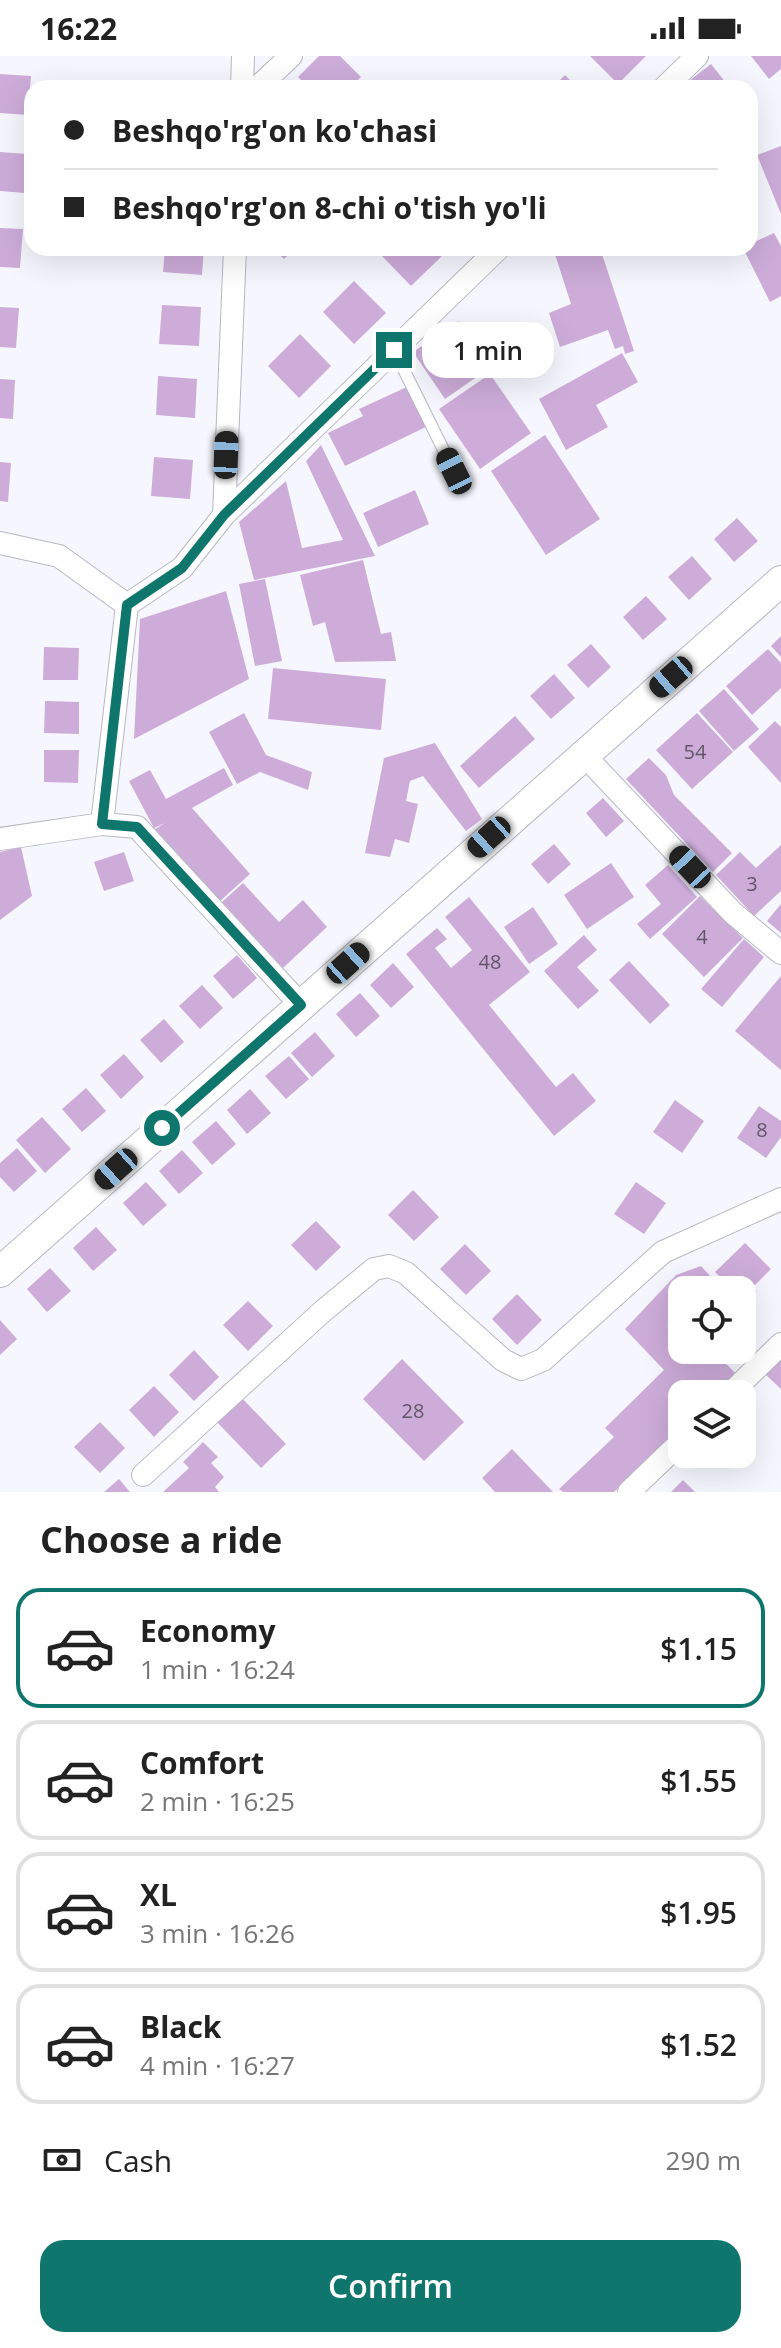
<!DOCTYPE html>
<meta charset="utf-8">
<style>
body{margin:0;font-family:"Open Sans",sans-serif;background:#f2f2f2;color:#222;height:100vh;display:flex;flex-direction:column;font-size:30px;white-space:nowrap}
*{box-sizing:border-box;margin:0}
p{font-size:26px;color:#767676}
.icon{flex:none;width:44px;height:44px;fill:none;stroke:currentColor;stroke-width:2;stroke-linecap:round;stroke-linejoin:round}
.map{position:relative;height:1436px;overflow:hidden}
.sheet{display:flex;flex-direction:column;background:#fff;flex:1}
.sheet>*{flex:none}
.top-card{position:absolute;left:24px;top:24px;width:734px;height:176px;border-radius:24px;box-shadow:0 8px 32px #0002;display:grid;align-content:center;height:176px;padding:0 40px;background:#fff}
.tools{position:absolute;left:668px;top:1220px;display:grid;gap:16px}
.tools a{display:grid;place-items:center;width:88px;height:88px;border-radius:16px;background:#fff;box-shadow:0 8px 32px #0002;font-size:40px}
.end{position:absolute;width:36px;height:36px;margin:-18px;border:10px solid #0f766e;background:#fff;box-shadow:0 0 0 4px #fff}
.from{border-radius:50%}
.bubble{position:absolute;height:56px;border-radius:24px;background:#fff;box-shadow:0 8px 32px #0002;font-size:26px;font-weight:600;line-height:56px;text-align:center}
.car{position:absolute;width:24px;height:48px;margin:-24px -12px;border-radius:10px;box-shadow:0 0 6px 2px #0007;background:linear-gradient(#222 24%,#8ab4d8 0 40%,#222 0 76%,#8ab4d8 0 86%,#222 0)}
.top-card b{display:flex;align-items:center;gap:28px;height:76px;font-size:30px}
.top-card b+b{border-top:2px solid #e0e0e0}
.top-card i{width:20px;height:20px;background:#222}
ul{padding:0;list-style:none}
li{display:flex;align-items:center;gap:24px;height:120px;margin:0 16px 12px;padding:0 24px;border:4px solid #e0e0e0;border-radius:24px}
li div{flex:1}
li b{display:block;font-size:30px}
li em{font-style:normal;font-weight:600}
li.current{border-color:#0f766e}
li>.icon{width:72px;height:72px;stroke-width:1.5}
h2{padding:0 40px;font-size:36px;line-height:96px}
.pay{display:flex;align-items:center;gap:20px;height:88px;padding:0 40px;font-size:30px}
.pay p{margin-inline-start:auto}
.button{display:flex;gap:16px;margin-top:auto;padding:16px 40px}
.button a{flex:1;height:92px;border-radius:24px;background:#0f766e;color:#fff;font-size:32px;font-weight:600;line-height:92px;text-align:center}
.status{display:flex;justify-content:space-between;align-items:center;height:56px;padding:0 40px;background:#fff;direction:ltr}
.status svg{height:22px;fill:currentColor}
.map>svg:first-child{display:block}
.building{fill:#cdacd9}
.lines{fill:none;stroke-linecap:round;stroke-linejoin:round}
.lane-casing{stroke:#b7b7c3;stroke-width:13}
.street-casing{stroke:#b7b7c3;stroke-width:24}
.secondary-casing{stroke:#b7b7c3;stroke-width:32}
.lane{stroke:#fff;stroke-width:11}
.street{stroke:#fff;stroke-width:22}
.secondary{stroke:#fff;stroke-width:30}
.route{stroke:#0f766e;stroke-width:10}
.labels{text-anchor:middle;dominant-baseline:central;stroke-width:7;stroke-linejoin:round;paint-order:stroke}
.number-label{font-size:20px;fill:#605766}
</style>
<div class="status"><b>16:22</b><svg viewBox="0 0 49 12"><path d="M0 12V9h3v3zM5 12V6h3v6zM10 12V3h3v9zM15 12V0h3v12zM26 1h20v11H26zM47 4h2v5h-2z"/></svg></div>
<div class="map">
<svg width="781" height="1436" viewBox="0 0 781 1436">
<rect width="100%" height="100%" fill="#f6f7fe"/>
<g class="building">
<path d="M319 0H340L361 21 350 32H309L298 21Z"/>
<path d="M590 0H646L618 28Z"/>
<path d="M751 0H781V13L769 23Z"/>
<path d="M711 8 730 32H680Z"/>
<path d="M0 18 31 20 28 59 0 57Z"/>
<path d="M565 19 578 32H552Z"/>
<path d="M781 90V158L757 99Z"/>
<path d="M0 96 27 98 25 137 0 135Z"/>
<path d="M0 172 23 173 20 212 0 211Z"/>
<path d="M774 177 781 190V240L770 246 743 192H750V188Z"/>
<path d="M165 192H204L202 219 163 216Z"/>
<path d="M273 192H295L284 203Z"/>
<path d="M386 192H436L443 199 411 230 380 198Z"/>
<path d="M553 192H600L634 295 625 298 623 290 615 293 608 274 560 291 549 257 571 248Z"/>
<path d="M354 225 386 257 354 288 323 256Z"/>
<path d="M162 249 201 251 199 290 159 288Z"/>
<path d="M0 251 19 252 16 292 0 291Z"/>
<path d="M459 265 491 311 445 343 413 296Z"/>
<path d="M300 278 331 310 299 342 268 310Z"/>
<path d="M622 297 638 326 596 349 608 371 566 394 539 343Z"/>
<path d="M490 318 531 377 480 413 439 353Z"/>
<path d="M158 320 197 323 195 362 156 359Z"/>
<path d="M0 323 15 324 13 363 0 362Z"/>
<path d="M409 330 428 370 345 410 328 377 363 360 359 353Z"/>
<path d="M545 379 600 463 546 499 491 415Z"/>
<path d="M321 389 375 500 254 524 239 466 286 425 302 492 343 484 306 405Z"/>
<path d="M154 401 193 404 190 443 151 440Z"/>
<path d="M0 406 11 407 8 446 0 445Z"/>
<path d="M415 434 429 468 378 491 363 457Z"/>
<path d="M737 462 758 485 734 506 714 483Z"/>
<path d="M692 500 712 523 689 544 668 521Z"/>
<path d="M363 504 381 578 391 576 396 605 335 606 325 566 313 570 300 519Z"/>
<path d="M265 523 282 605 255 610 239 528Z"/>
<path d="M226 535 249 623 134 683 140 563Z"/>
<path d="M646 540 667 563 643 584 623 561Z"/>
<path d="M781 580V601L771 590Z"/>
<path d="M591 588 611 611 588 632 567 609Z"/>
<path d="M44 591 79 592 78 624H43Z"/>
<path d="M768 593 781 607V632L752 659 726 630Z"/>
<path d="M273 612 386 623 381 674 268 663Z"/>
<path d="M554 618 575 642 551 663 530 640Z"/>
<path d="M724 633 759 673 734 695 699 655Z"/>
<path d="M45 645 79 646V678L44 677Z"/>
<path d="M244 657 266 699 312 716 308 734 260 716 237 728 209 676Z"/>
<path d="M697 657 733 696 692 733 656 694Z"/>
<path d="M515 660 535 683 479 732 460 710Z"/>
<path d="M775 665 781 671V727L748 691Z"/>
<path d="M435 687 482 763 466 775 423 720 410 725 406 745 418 748 409 787 395 783 390 801 365 797 384 702Z"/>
<path d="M44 694H79L78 727 44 726Z"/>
<path d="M649 702 666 719 674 739 732 797 713 816 626 723Z"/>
<path d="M224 712 233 729 192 752 250 818 219 846 155 773 165 767 154 772 129 725 150 714 166 743Z"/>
<path d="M603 742 624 765 606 781 586 757Z"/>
<path d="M554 788 571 808 548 828 531 808Z"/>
<path d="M781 789V835L754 860 716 819 740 796 756 812Z"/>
<path d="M21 791 32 840 0 864V796Z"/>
<path d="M124 796 134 825 104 835 94 806Z"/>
<path d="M611 807 634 841 587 873 564 839Z"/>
<path d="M668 809 697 841 650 883 637 868 661 848 645 829Z"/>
<path d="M243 827 279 866 303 844 327 871 283 912 222 846Z"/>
<path d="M700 840 743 882 704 921 662 878Z"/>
<path d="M469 841 530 916 489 949 556 1031 573 1017 596 1045 554 1080 406 898 437 872 447 883 435 892 451 912 472 894 445 861Z"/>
<path d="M781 848V877L767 865Z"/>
<path d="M533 851 558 888 529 908 504 871Z"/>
<path d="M584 879 597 894 577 911 599 935 578 953 544 915Z"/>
<path d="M744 883 764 901 722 951 701 933Z"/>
<path d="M237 899 257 922 233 943 213 920Z"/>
<path d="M629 905 670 949 650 968 609 924Z"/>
<path d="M393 907 414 931 391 952 370 929Z"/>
<path d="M781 920V1014L735 975Z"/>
<path d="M202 929 223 952 200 973 179 950Z"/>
<path d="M360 937 380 960 356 981 336 958Z"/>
<path d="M164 963 184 986 161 1007 140 984Z"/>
<path d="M315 976 335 1000 312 1021 291 997Z"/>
<path d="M124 998 144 1021 121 1043 100 1019Z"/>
<path d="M289 1000 309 1023 286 1043 265 1020Z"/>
<path d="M86 1032 106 1055 82 1076 62 1053Z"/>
<path d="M250 1033 271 1057 247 1078 227 1054Z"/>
<path d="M675 1044 704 1065 682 1097 653 1076Z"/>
<path d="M759 1050 781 1065V1081L766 1102 737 1082Z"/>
<path d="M42 1061 71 1093 45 1117 16 1084Z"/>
<path d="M216 1065 236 1088 212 1109 192 1086Z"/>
<path d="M17 1092 37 1115 14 1136 0 1121V1107Z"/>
<path d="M182 1094 203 1117 179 1138 159 1115Z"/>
<path d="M146 1126 167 1149 143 1170 123 1147Z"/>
<path d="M636 1126 666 1147 644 1178 614 1158Z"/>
<path d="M413 1134 439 1161 414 1185 388 1159Z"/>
<path d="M316 1165 341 1191 316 1215 291 1189Z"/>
<path d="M96 1171 117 1194 93 1215 73 1192Z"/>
<path d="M745 1187 771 1213 753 1231 757 1235 746 1247 742 1234H733L715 1216Z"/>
<path d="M465 1188 491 1215 466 1239 440 1213Z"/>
<path d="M701 1210 713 1223 702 1234H682V1254L667 1269 682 1283V1294H713L737 1319 716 1338H682V1371L614 1436H563L559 1433 614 1381 605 1372 664 1314 625 1273 676 1219Z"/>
<path d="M50 1212 71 1235 47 1256 27 1233Z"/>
<path d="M517 1238 542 1264 517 1289 492 1263Z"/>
<path d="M248 1245 273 1270 248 1295 223 1269Z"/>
<path d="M0 1264 17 1283 0 1299Z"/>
<path d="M194 1294 219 1321 194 1345 169 1319Z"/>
<path d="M781 1302V1333L765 1318Z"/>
<path d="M402 1303 464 1366 424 1405 363 1343Z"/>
<path d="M154 1330 179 1356 154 1381 129 1354Z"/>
<path d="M240 1340 286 1388 261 1412 215 1364Z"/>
<path d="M100 1366 125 1392 100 1417 74 1391Z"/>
<path d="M203 1386 218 1401 211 1407 224 1421 215 1431 219 1436H163L189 1412 183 1406Z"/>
<path d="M512 1393 553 1436H495L482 1422Z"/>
<path d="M119 1423 130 1436H104Z"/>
<path d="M683 1424 695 1436H671Z"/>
</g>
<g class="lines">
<g class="lane-casing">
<path id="lane" d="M394 294 454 415"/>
</g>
<g class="street-casing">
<g id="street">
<path d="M242 32 243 0"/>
<path d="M257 32 291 0"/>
<path d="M664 32 697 0"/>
<path d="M224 459 235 192"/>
<path d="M0 487 59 500 127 549"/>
<path d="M127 549 182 512 224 459 499 192"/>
<path d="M583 698 733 857 781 897"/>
<path d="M102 768 127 549"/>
<path d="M0 783 102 768 137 771 301 949"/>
<path d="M730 1338 781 1288"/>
<path d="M143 1419 323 1255 374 1213 389 1210 406 1217 503 1304 521 1313 543 1304 663 1196 781 1143"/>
<path d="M629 1436 682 1385"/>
</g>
</g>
<g class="secondary-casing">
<path id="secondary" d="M0 1216 781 525"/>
</g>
<use href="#lane" class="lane"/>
<use href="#street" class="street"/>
<use href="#secondary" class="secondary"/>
</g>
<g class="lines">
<path class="route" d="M162 1072 301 949 137 771 102 768 127 549 182 512 224 459 394 294"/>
</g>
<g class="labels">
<g class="number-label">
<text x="695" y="695">54</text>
<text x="752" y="827">3</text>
<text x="702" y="880">4</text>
<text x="490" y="905">48</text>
<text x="762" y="1073">8</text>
<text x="413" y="1354">28</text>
</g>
</g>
</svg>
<div class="tools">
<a><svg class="icon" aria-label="locate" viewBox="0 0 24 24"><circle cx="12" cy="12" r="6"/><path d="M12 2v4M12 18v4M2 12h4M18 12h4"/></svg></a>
<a><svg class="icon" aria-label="layers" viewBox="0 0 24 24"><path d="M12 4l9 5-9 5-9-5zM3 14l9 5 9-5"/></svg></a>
</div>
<i class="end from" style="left:162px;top:1072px"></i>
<i class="end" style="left:394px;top:294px"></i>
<div class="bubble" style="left:422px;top:266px;width:132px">1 min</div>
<i class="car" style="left:226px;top:399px;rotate:2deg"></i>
<i class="car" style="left:454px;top:415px;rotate:334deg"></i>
<i class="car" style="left:671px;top:621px;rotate:229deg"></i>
<i class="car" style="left:489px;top:781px;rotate:228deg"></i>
<i class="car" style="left:690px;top:811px;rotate:317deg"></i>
<i class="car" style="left:348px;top:907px;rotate:48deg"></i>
<i class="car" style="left:116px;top:1113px;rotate:228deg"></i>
<div class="top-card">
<b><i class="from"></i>Beshqo'rg'on ko'chasi</b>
<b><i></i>Beshqo'rg'on 8-chi o'tish yo'li</b>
</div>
</div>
<section class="sheet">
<h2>Choose a ride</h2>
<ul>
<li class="current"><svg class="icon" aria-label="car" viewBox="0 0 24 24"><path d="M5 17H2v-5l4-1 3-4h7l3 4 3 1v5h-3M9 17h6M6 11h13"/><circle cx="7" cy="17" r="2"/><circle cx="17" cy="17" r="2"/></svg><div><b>Economy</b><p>1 min · 16:24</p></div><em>$1.15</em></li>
<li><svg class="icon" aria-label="car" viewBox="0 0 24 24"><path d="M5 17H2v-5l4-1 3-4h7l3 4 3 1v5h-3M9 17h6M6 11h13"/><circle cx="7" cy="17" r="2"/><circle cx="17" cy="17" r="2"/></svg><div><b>Comfort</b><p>2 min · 16:25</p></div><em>$1.55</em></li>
<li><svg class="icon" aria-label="car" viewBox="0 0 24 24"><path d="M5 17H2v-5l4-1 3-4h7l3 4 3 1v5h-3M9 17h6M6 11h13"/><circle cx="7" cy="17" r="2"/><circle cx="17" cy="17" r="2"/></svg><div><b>XL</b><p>3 min · 16:26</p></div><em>$1.95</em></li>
<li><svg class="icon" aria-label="car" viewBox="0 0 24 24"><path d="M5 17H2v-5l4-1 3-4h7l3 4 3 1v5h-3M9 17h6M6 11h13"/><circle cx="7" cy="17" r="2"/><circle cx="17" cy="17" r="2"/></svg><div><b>Black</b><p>4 min · 16:27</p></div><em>$1.52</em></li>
</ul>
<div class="pay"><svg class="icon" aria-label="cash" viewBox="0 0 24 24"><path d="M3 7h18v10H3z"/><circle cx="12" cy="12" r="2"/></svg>Cash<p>290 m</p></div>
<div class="button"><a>Confirm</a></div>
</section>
